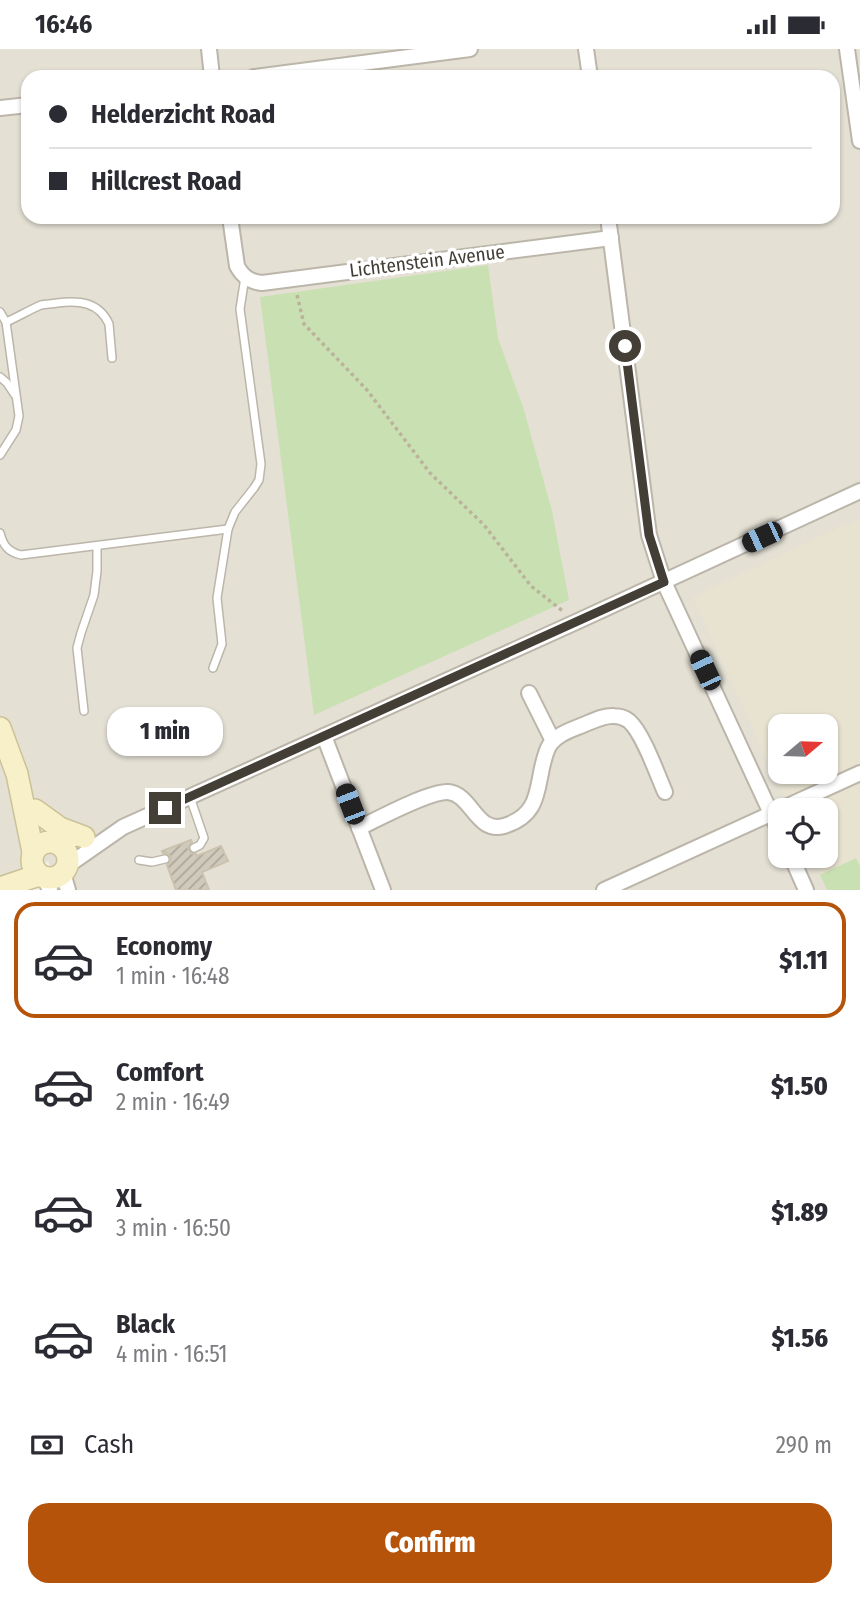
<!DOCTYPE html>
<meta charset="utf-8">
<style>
body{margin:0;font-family:"Fira Sans Condensed",sans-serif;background:#f7f7f7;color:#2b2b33;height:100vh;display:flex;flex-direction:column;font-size:26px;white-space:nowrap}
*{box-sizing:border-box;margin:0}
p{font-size:23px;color:#7c7c81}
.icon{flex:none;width:38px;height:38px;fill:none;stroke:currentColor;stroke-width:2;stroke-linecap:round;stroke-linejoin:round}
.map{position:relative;height:841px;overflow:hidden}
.sheet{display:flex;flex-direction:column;background:#fff;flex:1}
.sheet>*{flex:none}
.guide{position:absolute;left:21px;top:21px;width:819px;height:154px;border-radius:21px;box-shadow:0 2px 5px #0004;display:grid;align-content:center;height:154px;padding:0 28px;background:#fff}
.needle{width:46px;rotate:71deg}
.controls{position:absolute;left:768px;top:665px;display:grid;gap:14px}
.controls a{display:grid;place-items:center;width:70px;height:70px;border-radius:14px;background:#fff;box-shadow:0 2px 5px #0004;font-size:35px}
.end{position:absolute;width:32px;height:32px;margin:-16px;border:9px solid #433e36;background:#fff;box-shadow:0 0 0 4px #fff}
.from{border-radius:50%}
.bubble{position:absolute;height:49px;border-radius:21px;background:#fff;box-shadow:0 2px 5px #0004;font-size:23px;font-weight:800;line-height:49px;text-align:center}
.car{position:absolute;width:21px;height:42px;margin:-21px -10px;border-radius:9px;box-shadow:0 0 5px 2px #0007;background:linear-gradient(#222 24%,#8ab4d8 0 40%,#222 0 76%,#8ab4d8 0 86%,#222 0)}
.guide b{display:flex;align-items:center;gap:24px;height:66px;font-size:26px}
.guide b+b{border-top:2px solid #e1e1e2}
.guide i{width:18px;height:18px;background:#2b2b33}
ul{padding:12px 0 0;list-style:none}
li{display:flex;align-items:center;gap:21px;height:116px;margin:0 14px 10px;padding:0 14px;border:4px solid transparent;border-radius:21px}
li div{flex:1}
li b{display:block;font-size:26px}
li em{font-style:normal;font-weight:800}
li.selected{border-color:#b45309}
li>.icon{width:63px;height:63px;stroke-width:1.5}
.pay{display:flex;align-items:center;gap:18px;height:77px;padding:0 28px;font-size:26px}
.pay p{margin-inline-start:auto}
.action{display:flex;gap:14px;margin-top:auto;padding:14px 28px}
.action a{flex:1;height:80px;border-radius:21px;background:#b45309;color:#fff;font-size:28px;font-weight:800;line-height:80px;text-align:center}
.status{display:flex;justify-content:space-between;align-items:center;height:49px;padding:0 35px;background:#fff;direction:ltr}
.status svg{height:19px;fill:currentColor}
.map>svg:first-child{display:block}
.residential{fill:#e4e0d4;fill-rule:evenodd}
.education{fill:#e8e3d1;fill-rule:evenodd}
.green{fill:#c9e1b2}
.building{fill:url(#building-hatch);stroke:#cbc2b0;stroke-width:2}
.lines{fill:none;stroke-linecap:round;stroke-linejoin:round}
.lane-casing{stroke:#bbb6a9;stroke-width:10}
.street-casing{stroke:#bbb6a9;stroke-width:18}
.secondary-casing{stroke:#ccc299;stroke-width:24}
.path{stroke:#bbb29c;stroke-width:3.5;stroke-dasharray:3.5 3.5;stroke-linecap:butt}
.lane{stroke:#fff;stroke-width:7}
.street{stroke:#fff;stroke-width:14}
.secondary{stroke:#f8f0c8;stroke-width:21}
.route{stroke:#433e36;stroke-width:9}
.labels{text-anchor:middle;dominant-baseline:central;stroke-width:7;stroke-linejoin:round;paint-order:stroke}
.street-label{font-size:19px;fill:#433e36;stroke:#fff}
</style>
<div class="status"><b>16:46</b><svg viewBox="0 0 49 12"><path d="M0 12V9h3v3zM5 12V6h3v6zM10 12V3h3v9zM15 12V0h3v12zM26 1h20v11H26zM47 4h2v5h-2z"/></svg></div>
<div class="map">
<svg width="860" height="841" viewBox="0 0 860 841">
<defs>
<pattern id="building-hatch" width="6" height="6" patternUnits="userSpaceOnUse" patternTransform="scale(1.75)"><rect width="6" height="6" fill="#d1cabc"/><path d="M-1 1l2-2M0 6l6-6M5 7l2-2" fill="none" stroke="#aba59a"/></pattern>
</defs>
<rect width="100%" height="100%" fill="#f1eee6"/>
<path class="residential" d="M0 0H860V841H59L48 812 0 834ZM28 28H833V168H28ZM780 677H826V723H780ZM780 761H826V807H780Z"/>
<path class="education" d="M860 469V841H827L811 807H826V761H790L693 548ZM780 677H826V723H780Z"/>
<g class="green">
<path d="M488 216 498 289 524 361 552 462 569 551 314 666 260 248Z"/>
<path d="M856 809 860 817V841H827L820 826Z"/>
</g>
<path class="building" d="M191 791 192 793 188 799 191 804 196 805 197 807 221 797 228 812 202 823 209 841H176L167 816 171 812V808L167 804H163L162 802Z"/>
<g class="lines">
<g class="lane-casing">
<g id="lane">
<path d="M0 263 6 273 19 367 16 381 0 406"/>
<path d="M6 273C18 268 29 261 41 256 46 255 52 255 57 254 79 251 99 253 109 275L112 309"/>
<path d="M0 328 7 334 15 346"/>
<path d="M0 484C3 496 8 503 21 506L228 480"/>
<path d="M213 619 222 595 217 549 228 480 235 463 254 439 259 431 261 415 240 260 245 228"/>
<path d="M84 662 77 599 81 584 94 546 97 522V497"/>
<path d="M190 748 204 789 200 796 194 799"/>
<path d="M139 811 152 813 165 810"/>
</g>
</g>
<g class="street-casing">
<g id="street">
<path d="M209 0 212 28"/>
<path d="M586 0 590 28"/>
<path d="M847 0 860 92"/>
<path d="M254 28 470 0"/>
<path d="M0 59 28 56"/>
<path d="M230 168 237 217C243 228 250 233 262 234L611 189"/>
<path d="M608 168 649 486 664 533 780 784"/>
<path d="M529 644 553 692"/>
<path d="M324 687 383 841"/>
<path d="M359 779C378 770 429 742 448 743 472 745 476 785 504 777 546 764 534 731 548 699 554 686 571 681 583 676 593 672 604 666 614 667 619 667 625 669 629 672 643 684 657 725 665 743"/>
<path d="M57 794 82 788"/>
<path d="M791 807 806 841"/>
<path d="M67 817 123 778 576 573 860 442"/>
<path d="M63 824 68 841"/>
<path d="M44 828 50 841"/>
<path d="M604 841 860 724"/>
</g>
</g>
<g class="secondary-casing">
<g id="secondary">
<path d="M0 679 17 725 33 803"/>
<path d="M35 761 60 779 84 788"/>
<circle cx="50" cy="811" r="18"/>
<path d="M0 839 39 826"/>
</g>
</g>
<path class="path" d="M297 246 304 275 367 341 430 424 484 476 531 537 564 563"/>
<use href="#lane" class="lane"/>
<use href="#street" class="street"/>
<use href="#secondary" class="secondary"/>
</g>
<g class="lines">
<path class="route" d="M165 759 664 533 649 486 625 297"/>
</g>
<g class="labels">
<g class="street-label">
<text transform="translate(427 212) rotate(-7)">Lichtenstein Avenue</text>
</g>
</g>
</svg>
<div class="controls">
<a><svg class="needle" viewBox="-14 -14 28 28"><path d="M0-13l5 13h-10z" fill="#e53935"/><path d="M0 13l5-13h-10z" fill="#7c7c81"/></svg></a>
<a><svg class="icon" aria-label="locate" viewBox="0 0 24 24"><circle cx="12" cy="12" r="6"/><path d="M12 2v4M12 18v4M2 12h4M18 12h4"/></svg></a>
</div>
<i class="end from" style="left:625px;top:297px"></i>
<i class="end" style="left:165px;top:759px"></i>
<div class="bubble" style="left:107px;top:658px;width:116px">1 min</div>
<i class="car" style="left:762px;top:488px;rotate:245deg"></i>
<i class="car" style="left:705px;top:621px;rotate:335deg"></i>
<i class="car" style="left:350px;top:755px;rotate:339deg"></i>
<div class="guide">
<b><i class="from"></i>Helderzicht Road</b>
<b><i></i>Hillcrest Road</b>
</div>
</div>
<section class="sheet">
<ul>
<li class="selected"><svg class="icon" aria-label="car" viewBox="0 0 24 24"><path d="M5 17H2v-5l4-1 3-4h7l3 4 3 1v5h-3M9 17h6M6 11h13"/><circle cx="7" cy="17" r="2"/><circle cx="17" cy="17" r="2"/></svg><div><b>Economy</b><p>1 min · 16:48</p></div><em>$1.11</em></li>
<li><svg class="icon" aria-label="car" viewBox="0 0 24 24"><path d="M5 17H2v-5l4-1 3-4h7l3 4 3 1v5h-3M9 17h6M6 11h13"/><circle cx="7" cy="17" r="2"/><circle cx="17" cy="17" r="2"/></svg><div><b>Comfort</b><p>2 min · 16:49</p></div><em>$1.50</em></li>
<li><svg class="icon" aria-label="car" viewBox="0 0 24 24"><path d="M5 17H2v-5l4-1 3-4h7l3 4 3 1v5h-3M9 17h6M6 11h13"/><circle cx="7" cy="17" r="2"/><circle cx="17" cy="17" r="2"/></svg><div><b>XL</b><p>3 min · 16:50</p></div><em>$1.89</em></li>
<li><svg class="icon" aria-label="car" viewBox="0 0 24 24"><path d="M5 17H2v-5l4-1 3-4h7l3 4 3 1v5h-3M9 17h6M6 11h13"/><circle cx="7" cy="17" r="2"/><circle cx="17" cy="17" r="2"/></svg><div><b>Black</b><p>4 min · 16:51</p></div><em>$1.56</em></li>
</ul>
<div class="pay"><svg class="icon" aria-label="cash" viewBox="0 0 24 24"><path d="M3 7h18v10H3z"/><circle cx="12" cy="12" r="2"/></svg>Cash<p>290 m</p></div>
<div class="action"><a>Confirm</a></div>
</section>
